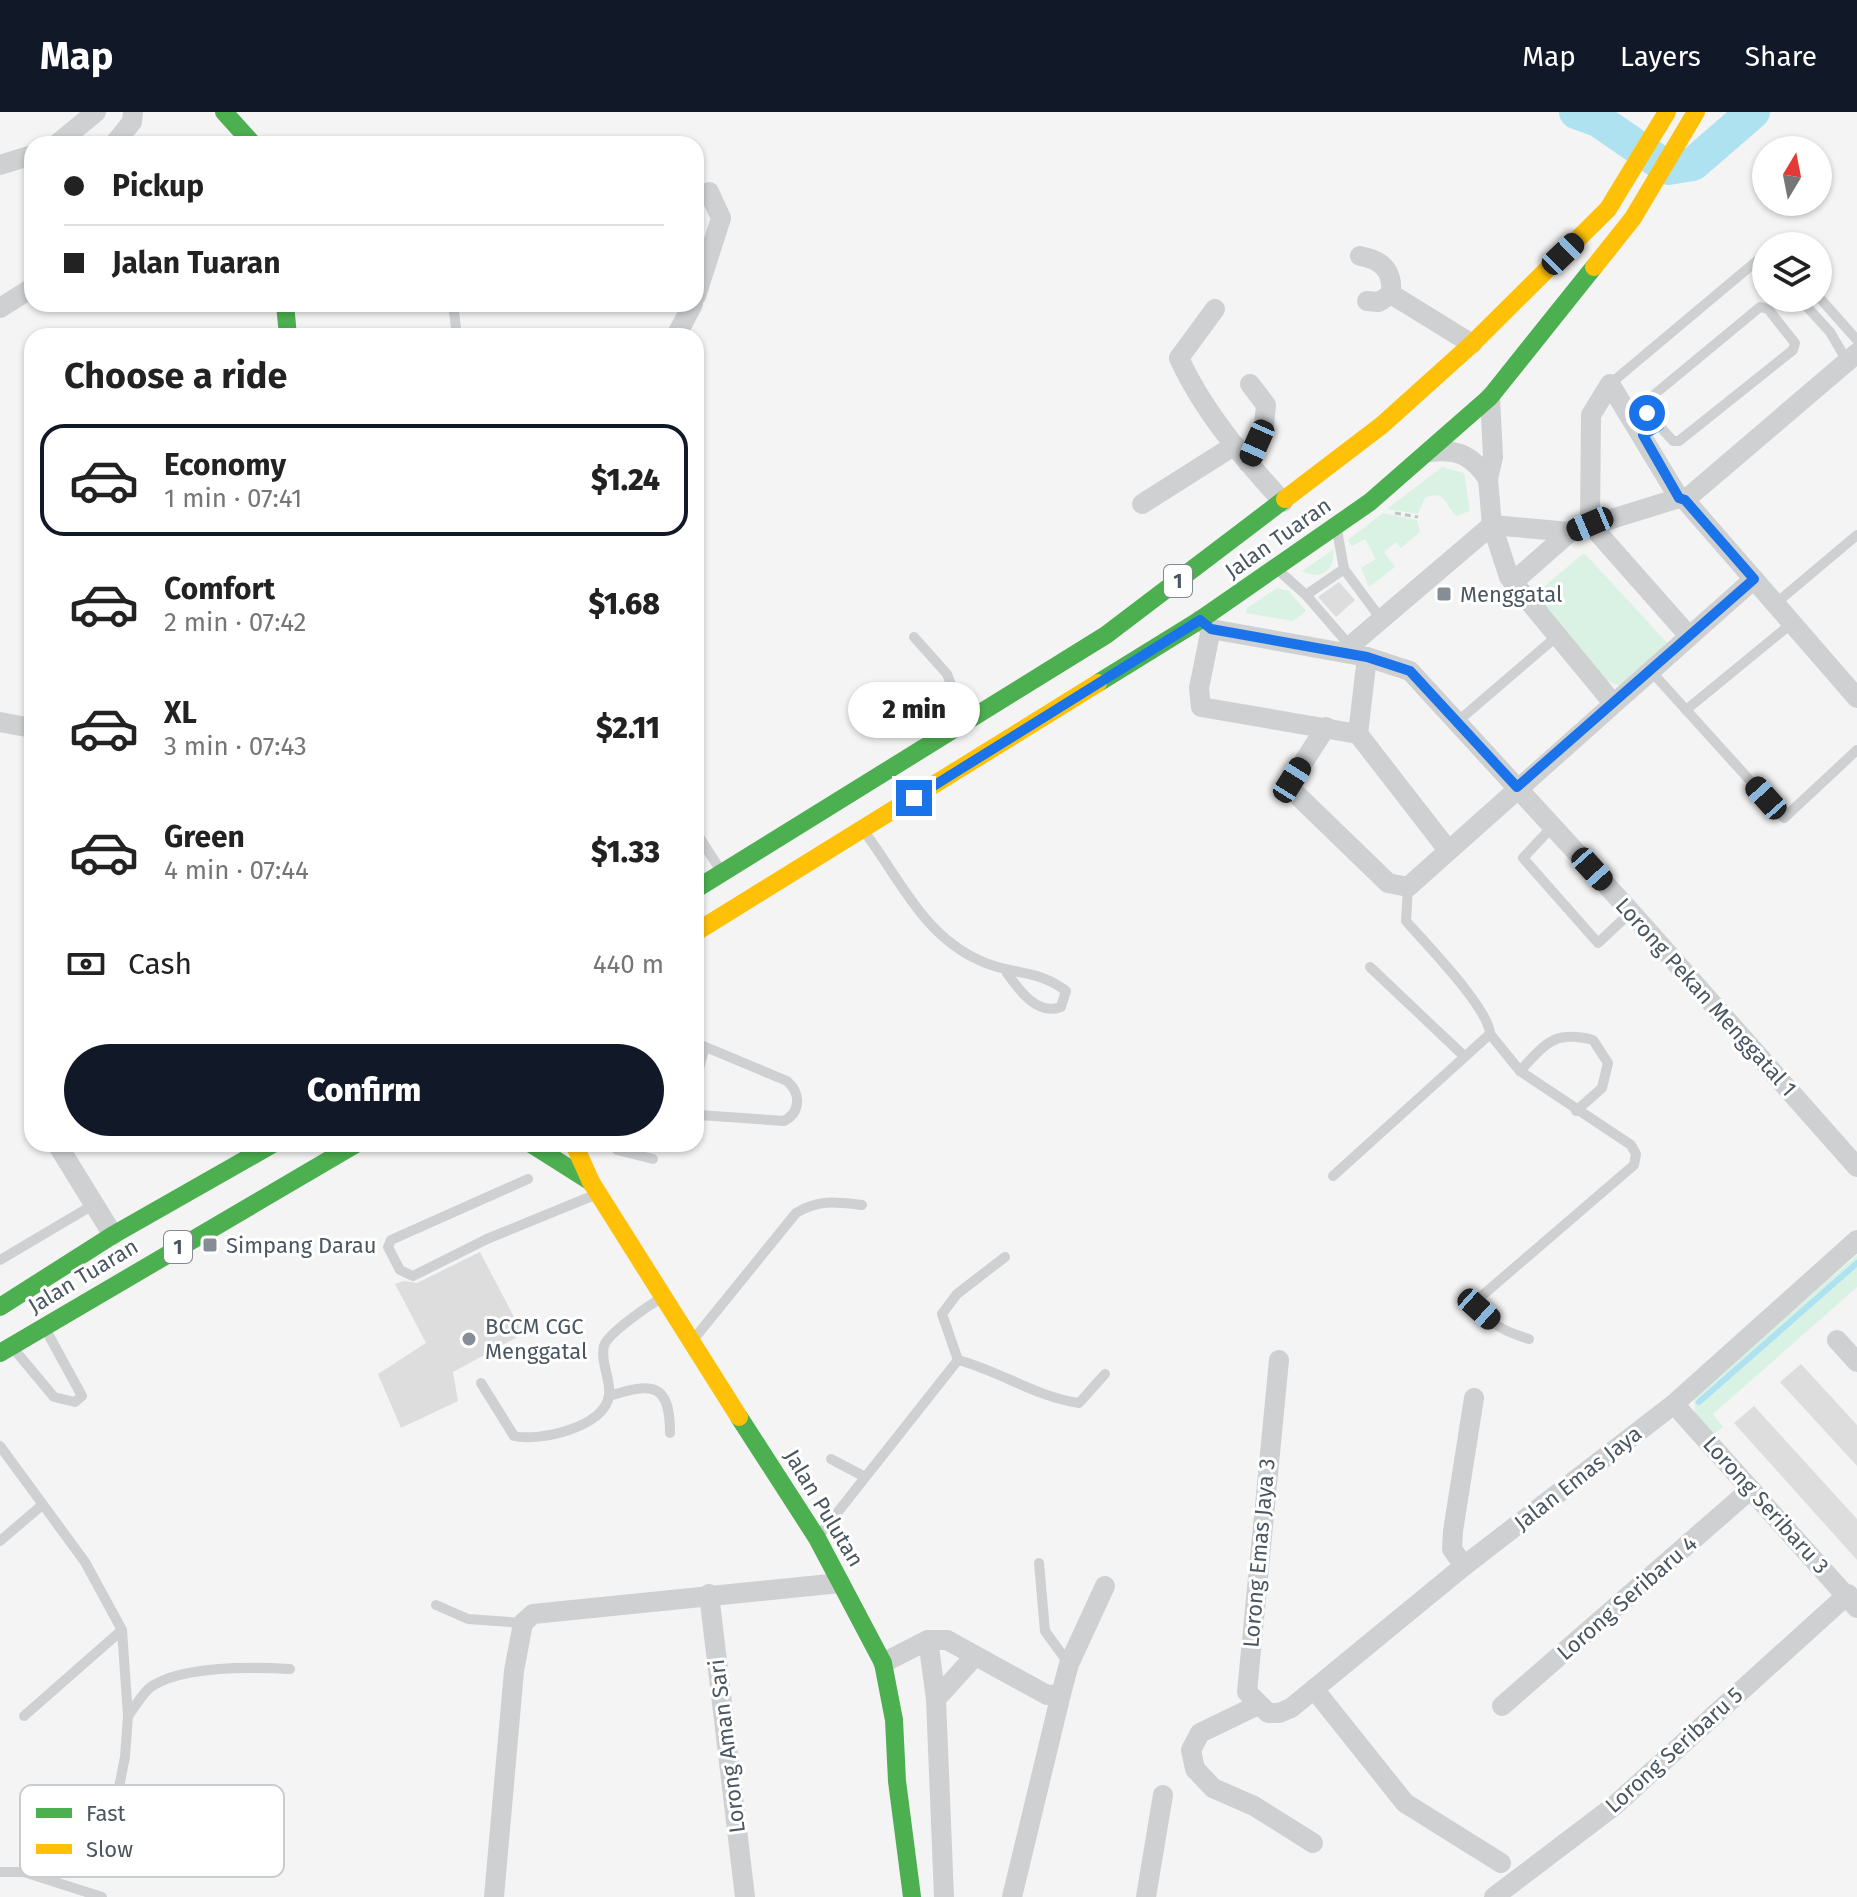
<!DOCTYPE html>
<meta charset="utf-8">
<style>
body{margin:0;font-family:"Fira Sans",sans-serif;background:#f6f6f6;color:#222;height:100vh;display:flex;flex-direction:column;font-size:30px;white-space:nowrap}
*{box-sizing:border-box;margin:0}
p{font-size:26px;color:#767676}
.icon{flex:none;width:44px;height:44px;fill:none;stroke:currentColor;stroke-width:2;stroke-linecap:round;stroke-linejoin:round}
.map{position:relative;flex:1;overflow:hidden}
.side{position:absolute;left:24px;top:216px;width:680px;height:824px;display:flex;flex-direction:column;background:#fff;border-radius:24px;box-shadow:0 2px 6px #0004}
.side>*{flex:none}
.hud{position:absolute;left:24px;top:24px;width:680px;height:176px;border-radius:24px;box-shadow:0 2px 6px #0004;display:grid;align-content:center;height:176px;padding:0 40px;background:#fff}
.needle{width:52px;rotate:10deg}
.controls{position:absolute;left:1752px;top:24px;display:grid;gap:16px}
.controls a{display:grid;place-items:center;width:80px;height:80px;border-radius:50%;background:#fff;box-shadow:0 2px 6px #0004;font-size:40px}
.end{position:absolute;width:36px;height:36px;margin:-18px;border:10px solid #1a73e8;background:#fff;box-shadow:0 0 0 4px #fff}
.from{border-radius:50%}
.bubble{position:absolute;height:56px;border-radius:28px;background:#fff;box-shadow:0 2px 6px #0004;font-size:26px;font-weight:800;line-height:56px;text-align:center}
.car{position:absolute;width:24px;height:48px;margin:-24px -12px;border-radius:10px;box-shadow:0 0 6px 2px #0007;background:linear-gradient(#222 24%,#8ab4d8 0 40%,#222 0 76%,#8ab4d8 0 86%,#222 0)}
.hud b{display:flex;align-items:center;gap:28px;height:76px;font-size:30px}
.hud b+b{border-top:2px solid #e0e0e0}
.hud i{width:20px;height:20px;background:#222}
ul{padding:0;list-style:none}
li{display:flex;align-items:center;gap:24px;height:112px;margin:0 16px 12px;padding:0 24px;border:4px solid transparent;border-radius:24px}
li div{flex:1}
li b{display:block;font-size:30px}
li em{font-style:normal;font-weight:800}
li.on{border-color:#111827}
li>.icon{width:72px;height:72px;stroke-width:1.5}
h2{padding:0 40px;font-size:36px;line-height:96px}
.pay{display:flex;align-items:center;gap:20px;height:88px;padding:0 40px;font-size:30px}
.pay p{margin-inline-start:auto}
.button{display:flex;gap:16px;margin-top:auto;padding:16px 40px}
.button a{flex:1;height:92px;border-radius:48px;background:#111827;color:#fff;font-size:32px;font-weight:800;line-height:92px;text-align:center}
header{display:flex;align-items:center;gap:48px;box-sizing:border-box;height:112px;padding:0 40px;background:#111827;color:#fff}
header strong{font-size:38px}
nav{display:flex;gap:44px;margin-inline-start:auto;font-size:28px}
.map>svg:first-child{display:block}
.green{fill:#d9f2e3}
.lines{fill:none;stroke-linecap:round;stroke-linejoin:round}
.stream{stroke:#aee2f0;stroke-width:6}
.river{stroke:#aee2f0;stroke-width:34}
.building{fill:#ddddde}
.path{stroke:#bcc7c4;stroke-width:3;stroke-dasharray:6 4;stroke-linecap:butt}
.lane{stroke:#ced0d2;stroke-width:10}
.street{stroke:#ced0d2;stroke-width:20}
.fast{stroke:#4caf50;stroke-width:18}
.slow{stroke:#ffc107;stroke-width:18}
.route{stroke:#1a73e8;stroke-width:10}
.poi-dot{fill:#868d94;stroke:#fff;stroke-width:3}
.labels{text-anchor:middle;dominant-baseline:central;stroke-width:6;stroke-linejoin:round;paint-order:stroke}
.shield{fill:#fff;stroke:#808990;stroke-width:2}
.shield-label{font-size:20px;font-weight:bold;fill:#4a5661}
.street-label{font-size:22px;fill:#4a5661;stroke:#fff}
.poi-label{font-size:22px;fill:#4a5661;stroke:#fff;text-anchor:start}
.key{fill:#fff;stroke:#c9ccd0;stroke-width:2}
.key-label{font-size:22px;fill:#4a5661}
</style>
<header>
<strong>Map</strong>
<nav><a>Map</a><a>Layers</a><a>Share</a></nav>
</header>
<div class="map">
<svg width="1857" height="1785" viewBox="0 0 1857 1785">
<rect width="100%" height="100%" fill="#f4f4f4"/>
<g class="green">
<path d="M1442 355 1464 361 1470 399 1456 404C1445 393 1445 377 1425 386L1418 402 1387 397Z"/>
<path d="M1383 401 1417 408 1420 420 1401 436 1396 430 1384 440 1395 455 1369 475 1361 456 1376 447 1365 427 1352 434 1348 428Z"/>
<path d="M1333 438C1336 458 1320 469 1302 459Z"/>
<path d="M1584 441 1671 535 1626 576 1609 570 1537 491 1539 479Z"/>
<path d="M1277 476 1289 479 1306 499 1293 509 1246 501 1247 496Z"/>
<path d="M1857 1143V1175L1713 1302 1723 1315 1714 1322 1695 1302 1694 1285Z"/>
</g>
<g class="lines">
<path class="stream" d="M1699 1290 1857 1151"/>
<path class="river" d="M1576 0 1598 8 1668 56 1693 52 1753 0"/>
</g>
<g class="building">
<path d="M1339 470 1355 488 1336 505 1318 485Z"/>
<path d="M480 1140 523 1222 453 1260 458 1289 401 1316 378 1262 426 1231 395 1172 404 1169 417 1171Z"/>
<path d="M1801 1252 1857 1313V1354L1780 1270Z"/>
<path d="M1754 1294 1857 1407V1448L1734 1311Z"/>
</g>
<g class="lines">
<path class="path" d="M1395 401 1418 405"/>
<g class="lane">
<path d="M1818 184 1857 228"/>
<path d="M1799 186 1830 220 1847 249"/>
<path d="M453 192 457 224"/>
<path d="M1760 195 1768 197 1795 231 1793 238 1679 329H1673L1645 298 1644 291Z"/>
<path d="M1610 272 1759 147 1766 150"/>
<path d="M1344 457 1381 507"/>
<path d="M1278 458 1306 483 1344 457 1337 418"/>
<path d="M1306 483 1350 534"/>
<path d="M1775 492 1857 423"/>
<path d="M914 525 947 562 963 604"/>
<path d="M1650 558 1784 706 1857 638"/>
<path d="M1686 598 1792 511"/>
<path d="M1457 610 1556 525"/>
<path d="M1553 714 1523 746 1598 831 1631 800"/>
<path d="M696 720 719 756"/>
<path d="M866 722C901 769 924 824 981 849 1010 863 1039 857 1066 879L1061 895C1037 904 1019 878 1007 861"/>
<path d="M1370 855 1464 944"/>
<path d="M696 862 697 864"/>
<path d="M1490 922 1520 959 1631 1033 1636 1042 1634 1053 1477 1188C1483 1211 1509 1221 1529 1227"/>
<path d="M696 931 787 969C801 981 801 1000 784 1009L699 1003 696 999"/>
<path d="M1520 959C1546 931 1554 918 1593 928L1608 951 1602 976 1576 999"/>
<path d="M696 967 704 938"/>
<path d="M614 1032 617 1038 653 1047"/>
<path d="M1333 1064 1490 922C1489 896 1425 831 1406 809L1408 775"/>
<path d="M528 1067 391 1128 388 1135 400 1158 413 1164 487 1127 597 1082"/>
<path d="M0 1148 93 1093"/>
<path d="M693 1228 796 1101C819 1087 836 1090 862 1093"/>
<path d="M13 1236 54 1285 75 1290 82 1284 47 1220"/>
<path d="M958 1248C1000 1259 1036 1285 1079 1291L1105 1262"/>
<path d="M481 1271 514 1324C539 1330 606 1315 609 1283 611 1267 600 1250 604 1234 607 1222 648 1194 660 1187"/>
<path d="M609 1284C653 1270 670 1271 670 1321"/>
<path d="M0 1334 85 1450 122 1518 128 1604 125 1645 114 1700"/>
<path d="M831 1347 865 1365"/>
<path d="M818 1425 958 1248 942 1202 957 1182 1005 1145"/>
<path d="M0 1429 41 1394"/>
<path d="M1039 1451 1045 1519 1069 1552"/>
<path d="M436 1493 468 1507 523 1511"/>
<path d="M24 1604 122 1518"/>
<path d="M128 1604C135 1595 143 1580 152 1574 185 1553 252 1555 290 1557"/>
<path d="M0 1760H24L102 1785"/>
</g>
<g class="street">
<path d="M57 32 96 0"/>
<path d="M114 32 132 10 133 0"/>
<path d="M0 53 32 43"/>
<path d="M1360 144C1383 148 1393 159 1391 182L1472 232"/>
<path d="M696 184 721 106 709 80"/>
<path d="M1367 189 1379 190 1391 182"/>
<path d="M0 196 32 176"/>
<path d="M1215 197 1179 246C1203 299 1244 347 1283 390"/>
<path d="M676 224 693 192"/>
<path d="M1490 285 1493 345 1488 367 1492 413 1509 465 1613 591"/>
<path d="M1430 340C1458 337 1472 343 1488 367"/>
<path d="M1248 351 1264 313 1266 293 1250 272"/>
<path d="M1685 388 1857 241"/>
<path d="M1142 392 1235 333"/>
<path d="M1513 470 1570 420 1679 386"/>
<path d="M1200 508 1211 517 1367 545 1410 559 1631 800 1857 1055"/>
<path d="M1211 517 1199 576 1201 595 1358 622 1448 738"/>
<path d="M1689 524 1590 412 1591 303 1610 272 1679 386 1685 388 1857 586"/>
<path d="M1343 540 1492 413 1570 420"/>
<path d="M0 610 32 616"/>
<path d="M1326 615 1292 668V678L1388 771 1408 775 1754 467"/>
<path d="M1358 622 1367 545"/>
<path d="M57 1032 113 1123"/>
<path d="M1837 1228 1857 1250"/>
<path d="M1279 1248 1247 1580 1268 1601H1279L1291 1596 1464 1454 1674 1292 1857 1128"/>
<path d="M1674 1292 1857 1496"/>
<path d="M1464 1454 1452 1437 1453 1419 1474 1286"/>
<path d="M709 1482 745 1785"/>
<path d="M928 1528 936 1587"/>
<path d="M883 1551 928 1528H947L1047 1583 1061 1582 1069 1552 1105 1474"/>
<path d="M1314 1577 1405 1691 1501 1751"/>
<path d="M1258 1593 1200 1621 1191 1638 1195 1657 1213 1676 1254 1694 1313 1731"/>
<path d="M1502 1594 1751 1377"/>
<path d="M494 1785 514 1559 523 1511 533 1502 840 1471"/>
<path d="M944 1785 936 1587 975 1544"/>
<path d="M1012 1785 1061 1582"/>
<path d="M1146 1785 1163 1683"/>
<path d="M1494 1785 1614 1694 1848 1482"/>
</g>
<g class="fast">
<path d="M224 0 253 32"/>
<path d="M285 192 288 224"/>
<path d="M1098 571 1200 508 1370 390 1490 285 1594 155"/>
<path d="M696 777 1106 523 1285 387"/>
<path d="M531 1032 591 1070"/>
<path d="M0 1195 113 1123 273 1032"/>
<path d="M0 1241 356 1032"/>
<path d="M739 1305 817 1426 883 1551 894 1608 897 1669 912 1785"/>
</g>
<g class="slow">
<path d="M1594 155 1633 106 1696 0"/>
<path d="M1285 387 1382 313 1472 232 1608 97 1667 0"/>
<path d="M696 820 1098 571"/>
<path d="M574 1032 591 1070 739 1305"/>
</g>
</g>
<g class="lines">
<path class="route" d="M914 686 1200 508 1211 517 1367 545 1410 559 1517 675 1754 467 1685 388 1679 386 1643 323 1659 314 1647 301"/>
</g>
<g class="poi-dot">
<rect x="1436" y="474" width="16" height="16" rx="4"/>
<rect x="202" y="1125" width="16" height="16" rx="4"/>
<circle cx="469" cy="1227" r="8"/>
</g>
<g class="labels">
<g class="shield">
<rect x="1164" y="453" width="28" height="32" rx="6"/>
<rect x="164" y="1119" width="28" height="32" rx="6"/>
</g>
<g class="shield-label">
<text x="1178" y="469">1</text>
<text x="178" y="1135">1</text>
</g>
<g class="street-label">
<text transform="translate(1278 426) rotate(-35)">Jalan Tuaran</text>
<text transform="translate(1706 885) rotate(48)">Lorong Pekan Menggatal 1</text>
<text transform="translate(83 1164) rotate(-31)">Jalan Tuaran</text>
<text transform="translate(1578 1366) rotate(-38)">Jalan Emas Jaya</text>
<text transform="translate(1766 1393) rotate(48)">Lorong Seribaru 3</text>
<text transform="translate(824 1396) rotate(59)">Jalan Pulutan</text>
<text transform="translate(1259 1441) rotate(-85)">Lorong Emas Jaya 3</text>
<text transform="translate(1627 1486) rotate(-41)">Lorong Seribaru 4</text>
<text transform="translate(727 1634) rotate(-97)">Lorong Aman Sari</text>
<text transform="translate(1674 1638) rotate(-42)">Lorong Seribaru 5</text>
</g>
<g class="poi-label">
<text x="1460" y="482">Menggatal</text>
<text x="226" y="1133">Simpang Darau</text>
<text x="485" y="1214">BCCM CGC<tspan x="485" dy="25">Menggatal</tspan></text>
</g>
</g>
<rect x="20" y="1673" width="264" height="92" rx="12" class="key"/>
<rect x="36" y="1696" width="36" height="10" fill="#4caf50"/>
<rect x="36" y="1732" width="36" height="10" fill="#ffc107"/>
<g class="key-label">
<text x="86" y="1709">Fast</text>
<text x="86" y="1745">Slow</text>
</g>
</svg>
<div class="controls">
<a><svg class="needle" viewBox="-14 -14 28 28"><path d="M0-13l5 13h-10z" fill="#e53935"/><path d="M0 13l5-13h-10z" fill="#767676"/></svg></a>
<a><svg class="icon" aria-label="layers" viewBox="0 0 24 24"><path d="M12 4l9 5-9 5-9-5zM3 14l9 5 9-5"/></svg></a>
</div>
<i class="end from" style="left:1647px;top:301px"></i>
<i class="end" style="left:914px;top:686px"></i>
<div class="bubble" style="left:848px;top:570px;width:132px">2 min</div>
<i class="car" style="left:1563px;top:142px;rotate:46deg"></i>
<i class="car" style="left:1257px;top:331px;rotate:204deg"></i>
<i class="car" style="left:1590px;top:412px;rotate:247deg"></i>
<i class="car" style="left:1292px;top:668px;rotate:32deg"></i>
<i class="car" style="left:1766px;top:686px;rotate:318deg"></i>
<i class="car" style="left:1592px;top:757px;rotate:138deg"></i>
<i class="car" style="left:1479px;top:1197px;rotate:132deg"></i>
<div class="hud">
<b><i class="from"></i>Pickup</b>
<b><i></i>Jalan Tuaran</b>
</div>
<section class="side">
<h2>Choose a ride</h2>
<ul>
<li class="on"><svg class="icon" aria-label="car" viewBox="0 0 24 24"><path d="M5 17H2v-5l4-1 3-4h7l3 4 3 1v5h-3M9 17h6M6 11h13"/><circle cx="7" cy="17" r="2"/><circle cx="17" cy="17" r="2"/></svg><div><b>Economy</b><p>1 min · 07:41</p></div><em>$1.24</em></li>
<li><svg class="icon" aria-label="car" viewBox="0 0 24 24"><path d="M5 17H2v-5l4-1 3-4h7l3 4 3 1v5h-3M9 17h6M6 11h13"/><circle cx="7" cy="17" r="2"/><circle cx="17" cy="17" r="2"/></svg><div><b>Comfort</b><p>2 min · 07:42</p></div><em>$1.68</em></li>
<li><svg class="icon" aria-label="car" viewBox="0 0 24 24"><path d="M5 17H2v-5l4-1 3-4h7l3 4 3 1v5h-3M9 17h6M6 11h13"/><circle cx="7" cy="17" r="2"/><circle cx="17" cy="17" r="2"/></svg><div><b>XL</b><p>3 min · 07:43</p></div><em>$2.11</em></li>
<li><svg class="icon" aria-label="car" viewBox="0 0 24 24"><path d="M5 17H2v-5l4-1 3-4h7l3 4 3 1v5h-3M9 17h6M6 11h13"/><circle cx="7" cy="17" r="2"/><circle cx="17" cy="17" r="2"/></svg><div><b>Green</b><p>4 min · 07:44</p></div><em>$1.33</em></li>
</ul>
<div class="pay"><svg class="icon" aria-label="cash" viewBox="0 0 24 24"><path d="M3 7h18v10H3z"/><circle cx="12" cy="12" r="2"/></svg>Cash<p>440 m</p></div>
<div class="button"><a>Confirm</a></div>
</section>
</div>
